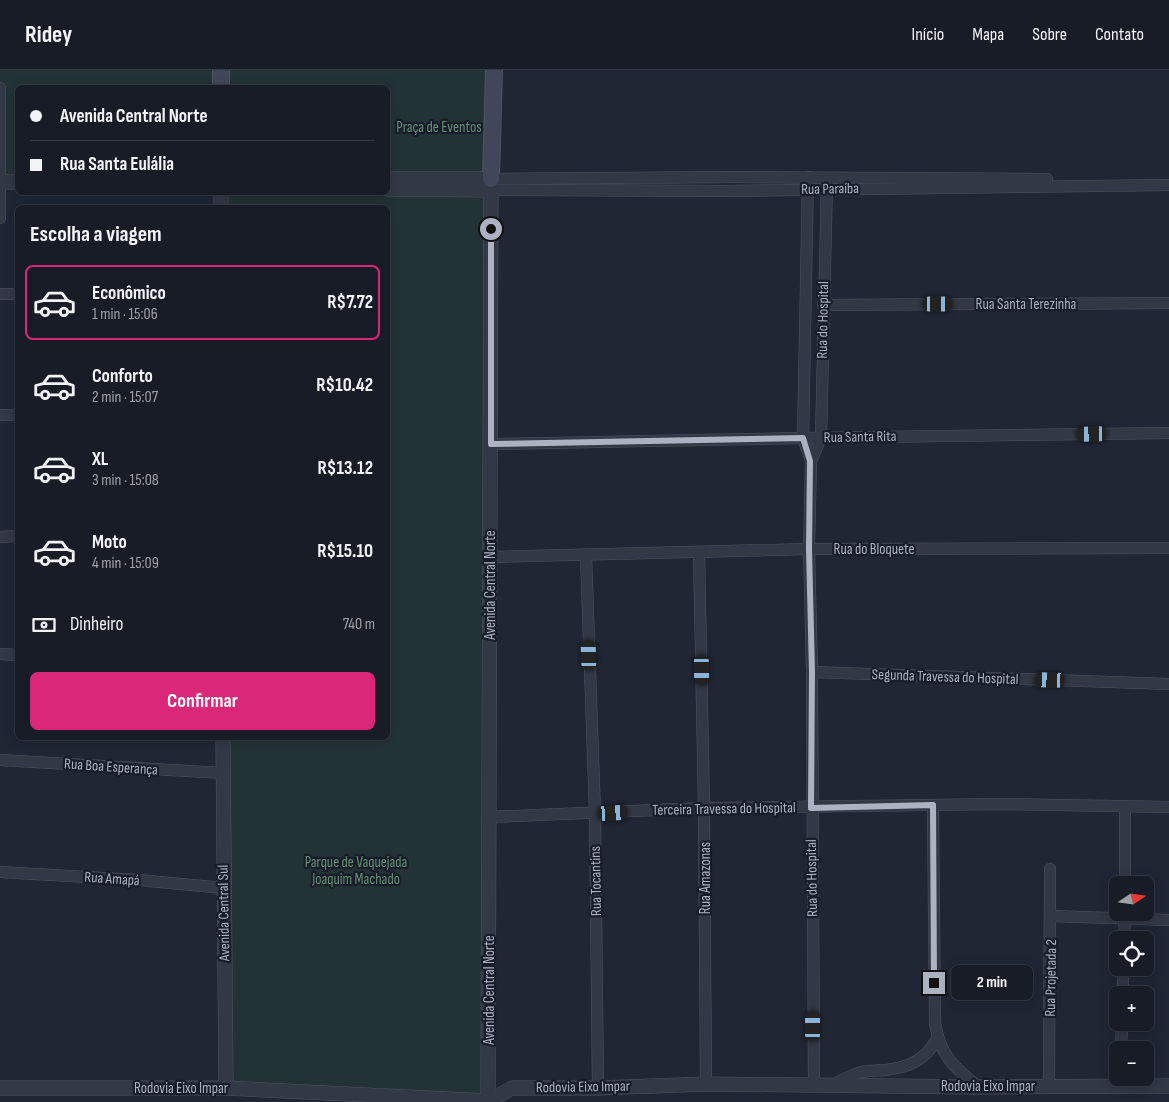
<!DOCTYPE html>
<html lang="pt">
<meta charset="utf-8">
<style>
body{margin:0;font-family:"Sofia Sans Condensed",sans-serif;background:#252933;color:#f1f3f6;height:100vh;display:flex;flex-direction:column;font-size:19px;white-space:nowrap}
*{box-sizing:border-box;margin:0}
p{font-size:16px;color:#9fa1a7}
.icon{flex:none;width:28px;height:28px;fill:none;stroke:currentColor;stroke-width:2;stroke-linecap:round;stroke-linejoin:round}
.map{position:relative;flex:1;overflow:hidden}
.side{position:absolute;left:15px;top:135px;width:375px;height:535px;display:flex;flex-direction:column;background:#181c27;border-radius:8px;box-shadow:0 2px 12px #0003,0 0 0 1px #363a44}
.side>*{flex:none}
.hud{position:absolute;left:15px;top:15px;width:375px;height:110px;border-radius:8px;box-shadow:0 2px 12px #0003,0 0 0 1px #363a44;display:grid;align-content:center;height:110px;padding:0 15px;background:#181c27}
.needle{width:32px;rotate:77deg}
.controls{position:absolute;left:1109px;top:806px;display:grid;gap:10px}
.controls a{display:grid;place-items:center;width:45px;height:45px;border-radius:8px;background:#181c27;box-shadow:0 2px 12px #0003,0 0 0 1px #363a44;font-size:25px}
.end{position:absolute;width:22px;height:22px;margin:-11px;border:6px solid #adb2c2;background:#111;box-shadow:0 0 0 2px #111}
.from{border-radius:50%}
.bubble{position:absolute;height:35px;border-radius:8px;background:#181c27;box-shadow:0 2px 12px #0003,0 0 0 1px #363a44;font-size:16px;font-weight:700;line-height:35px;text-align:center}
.car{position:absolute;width:15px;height:30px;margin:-15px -8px;border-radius:6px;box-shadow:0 0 4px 1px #0007;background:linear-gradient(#222 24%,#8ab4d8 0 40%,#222 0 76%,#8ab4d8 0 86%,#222 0)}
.hud b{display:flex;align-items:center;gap:18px;height:48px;font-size:19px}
.hud b+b{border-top:1px solid #363a44}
.hud i{width:12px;height:12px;background:#f1f3f6}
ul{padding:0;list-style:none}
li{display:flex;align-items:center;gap:15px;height:75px;margin:0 10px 8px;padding:0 5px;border:2px solid transparent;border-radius:8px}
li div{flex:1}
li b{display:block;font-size:19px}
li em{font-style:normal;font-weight:700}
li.current{border-color:#db2777}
li>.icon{width:45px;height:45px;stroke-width:1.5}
h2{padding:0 15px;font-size:22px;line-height:60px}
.pay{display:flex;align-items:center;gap:12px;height:55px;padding:0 15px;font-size:19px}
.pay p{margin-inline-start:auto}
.cta{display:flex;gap:10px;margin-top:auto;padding:10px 15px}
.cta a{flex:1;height:58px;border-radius:8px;background:#db2777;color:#fff;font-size:20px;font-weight:700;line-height:58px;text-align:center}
header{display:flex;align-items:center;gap:30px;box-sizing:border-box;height:70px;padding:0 25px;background:#181c27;border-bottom:1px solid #363a44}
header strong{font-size:24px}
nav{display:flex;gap:28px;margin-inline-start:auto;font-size:18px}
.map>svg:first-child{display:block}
.green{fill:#223336}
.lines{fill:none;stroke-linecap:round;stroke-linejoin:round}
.minor-casing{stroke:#505563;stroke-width:12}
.tertiary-casing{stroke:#505563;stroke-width:15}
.secondary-casing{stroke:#505563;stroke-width:18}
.minor{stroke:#333845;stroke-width:11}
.tertiary{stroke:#333845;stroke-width:14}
.secondary{stroke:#414758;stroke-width:16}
.route{stroke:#adb2c2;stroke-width:6}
.labels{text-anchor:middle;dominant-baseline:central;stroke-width:4.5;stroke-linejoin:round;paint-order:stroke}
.park-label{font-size:15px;fill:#669175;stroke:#181d29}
.street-label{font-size:15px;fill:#adb2c2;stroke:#181d29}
</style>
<header>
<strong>Ridey</strong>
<nav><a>Início</a><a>Mapa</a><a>Sobre</a><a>Contato</a></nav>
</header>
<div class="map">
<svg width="1169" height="1032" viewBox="0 0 1169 1032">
<rect width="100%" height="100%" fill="#202634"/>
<path class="green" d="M0 0H491L488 1031 226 1018 222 668H388V138L221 137V123L388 122V18H18L17 112H1Z"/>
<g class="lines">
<g class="minor-casing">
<g id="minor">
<path d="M0 18V148"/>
<path d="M808 107 803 368 811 391 809 479 812 602 814 1015"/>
<path d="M491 109 735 107 1047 109"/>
<path d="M491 120 724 121 1169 115"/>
<path d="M0 224H18"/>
<path d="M823 235 1169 233"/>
<path d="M0 345H18"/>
<path d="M491 374 803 368 1169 363"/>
<path d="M811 391 821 368 827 112"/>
<path d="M0 467 18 466"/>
<path d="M699 482 704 738 706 1014"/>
<path d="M586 485 595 743 598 1018"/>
<path d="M489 487 809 479 1169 478"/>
<path d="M0 584 18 585"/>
<path d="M812 602 1169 614"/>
<path d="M0 690 222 703"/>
<path d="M933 735 935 953C940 985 954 998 979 1017"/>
<path d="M489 747 704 738 1002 734 1169 737"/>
<path d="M0 802 138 810 224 818"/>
<path d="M1125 815V736"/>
<path d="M1051 846 1169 850"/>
<path d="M1124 870 1125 842"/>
<path d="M1123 925V898"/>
<path d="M1121 980 1122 952"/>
<path d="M833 1015C840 1011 847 1007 855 1004 864 1000 876 1001 886 1000 910 997 925 990 937 969"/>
<path d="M1049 1016 1050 799"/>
</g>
</g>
<g class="tertiary-casing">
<g id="tertiary">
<path d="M388 109H491L488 1031"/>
<path d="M0 112H18"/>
<path d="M388 119 491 120"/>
<path d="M221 122V138"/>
<path d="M223 668 226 1018"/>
<path d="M0 1018H226L488 1031 512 1018H598L706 1014 979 1017 1169 1016"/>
</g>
</g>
<g class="secondary-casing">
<g id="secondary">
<path d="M221 18V0"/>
<path d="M491 109 494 0"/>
</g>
</g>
<use href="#minor" class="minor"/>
<use href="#tertiary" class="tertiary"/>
<use href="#secondary" class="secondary"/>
</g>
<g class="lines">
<path class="route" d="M491 159V374L803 368 810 391 809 479 812 602 811 738 933 735 934 913"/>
</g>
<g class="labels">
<g class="park-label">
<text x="439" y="57">Praça de Eventos</text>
<text x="356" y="792">Parque de Vaquejada<tspan x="356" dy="17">Joaquim Machado</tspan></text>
</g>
<g class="street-label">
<text transform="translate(830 119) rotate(-1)">Rua Paraíba</text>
<text x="1026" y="234">Rua Santa Terezinha</text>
<text transform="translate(823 250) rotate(-89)">Rua do Hospital</text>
<text transform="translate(860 367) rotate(-1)">Rua Santa Rita</text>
<text x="874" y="479">Rua do Bloquete</text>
<text transform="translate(490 515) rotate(-90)">Avenida Central Norte</text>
<text transform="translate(945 607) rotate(2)">Segunda Travessa do Hospital</text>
<text transform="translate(111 697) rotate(4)">Rua Boa Esperança</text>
<text transform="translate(724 739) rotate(-1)">Terceira Travessa do Hospital</text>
<text transform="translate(705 808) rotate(-90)">Rua Amazonas</text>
<text transform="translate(812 808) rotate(-91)">Rua do Hospital</text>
<text transform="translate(112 809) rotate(4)">Rua Amapá</text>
<text transform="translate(596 811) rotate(-91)">Rua Tocantins</text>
<text transform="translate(224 843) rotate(-91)">Avenida Central Sul</text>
<text transform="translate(1051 908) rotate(-89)">Rua Projetada 2</text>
<text transform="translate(489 920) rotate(-90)">Avenida Central Norte</text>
<text x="988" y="1016">Rodovia Eixo Impar</text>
<text transform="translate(583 1017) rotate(-1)">Rodovia Eixo Impar</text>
<text x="181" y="1018">Rodovia Eixo Impar</text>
</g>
</g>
</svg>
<div class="controls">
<a><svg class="needle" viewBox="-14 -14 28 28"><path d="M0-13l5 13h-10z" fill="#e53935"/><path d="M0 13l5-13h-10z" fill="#9fa1a7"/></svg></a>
<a><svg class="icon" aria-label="locate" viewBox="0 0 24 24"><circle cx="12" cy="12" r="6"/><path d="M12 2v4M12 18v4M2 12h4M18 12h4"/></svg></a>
<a>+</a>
<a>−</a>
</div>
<i class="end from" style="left:491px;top:159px"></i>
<i class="end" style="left:934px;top:913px"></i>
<div class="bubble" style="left:951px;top:895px;width:82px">2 min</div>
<i class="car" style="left:938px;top:234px;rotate:90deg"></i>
<i class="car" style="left:1092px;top:364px;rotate:269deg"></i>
<i class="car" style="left:589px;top:585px;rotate:358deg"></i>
<i class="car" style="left:702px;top:600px;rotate:179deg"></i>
<i class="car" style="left:1050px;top:610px;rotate:272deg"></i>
<i class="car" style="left:613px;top:743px;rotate:87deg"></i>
<i class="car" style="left:813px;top:956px;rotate:0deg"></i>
<div class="hud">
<b><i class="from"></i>Avenida Central Norte</b>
<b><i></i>Rua Santa Eulália</b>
</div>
<section class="side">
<h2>Escolha a viagem</h2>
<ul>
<li class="current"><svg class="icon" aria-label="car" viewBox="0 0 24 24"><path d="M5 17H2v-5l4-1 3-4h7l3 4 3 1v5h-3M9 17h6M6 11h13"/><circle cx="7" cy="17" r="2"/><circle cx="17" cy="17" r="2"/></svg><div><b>Econômico</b><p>1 min · 15:06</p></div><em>R$7.72</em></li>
<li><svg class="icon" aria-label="car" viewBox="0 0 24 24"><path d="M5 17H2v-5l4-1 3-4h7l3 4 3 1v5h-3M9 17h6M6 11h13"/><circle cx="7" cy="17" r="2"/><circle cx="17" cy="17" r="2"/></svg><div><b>Conforto</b><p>2 min · 15:07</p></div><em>R$10.42</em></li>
<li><svg class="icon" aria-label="car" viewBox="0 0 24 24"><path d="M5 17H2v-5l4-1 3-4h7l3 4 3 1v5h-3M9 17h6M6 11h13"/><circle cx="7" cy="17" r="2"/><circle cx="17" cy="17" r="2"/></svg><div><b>XL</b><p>3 min · 15:08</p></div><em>R$13.12</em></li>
<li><svg class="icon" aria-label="car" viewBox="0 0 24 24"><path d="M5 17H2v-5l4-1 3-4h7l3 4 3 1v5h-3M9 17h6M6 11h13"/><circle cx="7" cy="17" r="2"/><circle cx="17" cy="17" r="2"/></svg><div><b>Moto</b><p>4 min · 15:09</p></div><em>R$15.10</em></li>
</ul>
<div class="pay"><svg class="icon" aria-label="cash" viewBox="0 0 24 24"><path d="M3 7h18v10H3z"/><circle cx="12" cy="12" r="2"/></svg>Dinheiro<p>740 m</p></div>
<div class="cta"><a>Confirmar</a></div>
</section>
</div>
